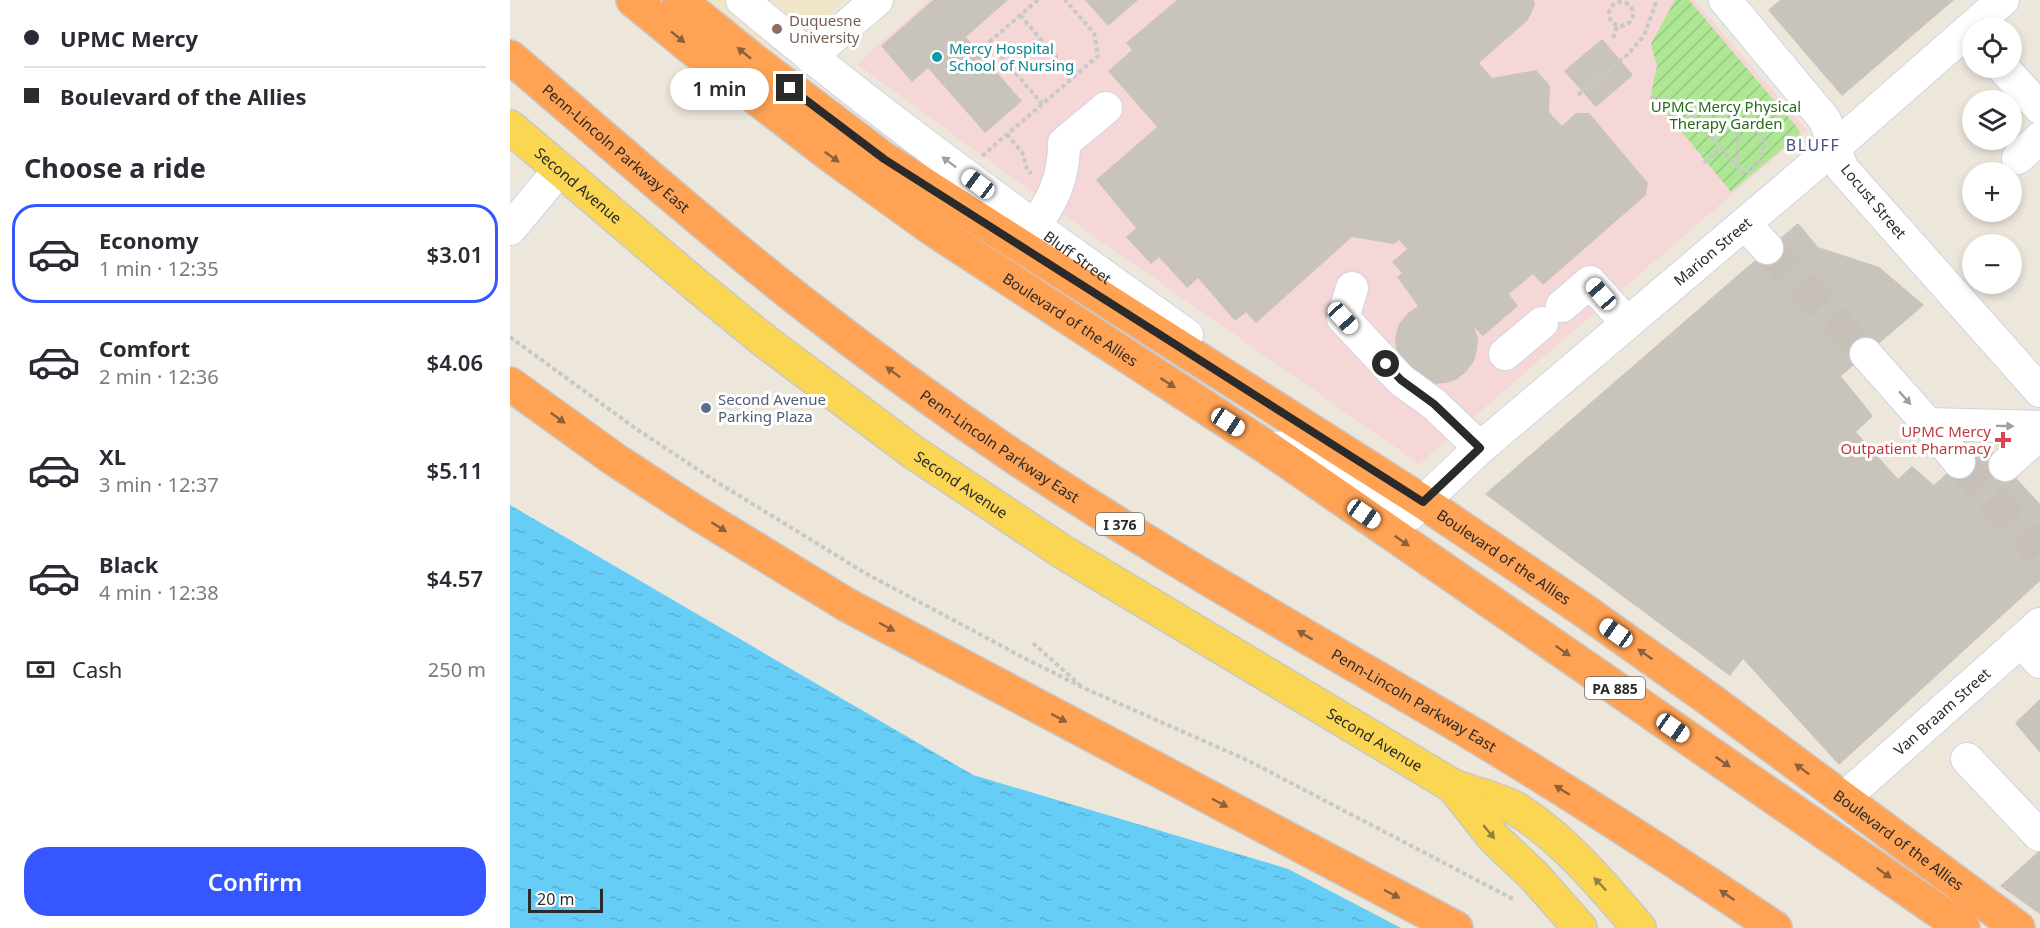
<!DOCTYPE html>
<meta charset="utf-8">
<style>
body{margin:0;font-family:"Noto Sans",sans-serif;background:#f2f2f3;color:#2b2b33;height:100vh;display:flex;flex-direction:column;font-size:22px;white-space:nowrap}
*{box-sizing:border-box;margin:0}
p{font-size:20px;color:#7c7c81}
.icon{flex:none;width:33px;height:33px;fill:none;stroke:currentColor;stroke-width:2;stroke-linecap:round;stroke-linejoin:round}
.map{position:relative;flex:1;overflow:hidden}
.details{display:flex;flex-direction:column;background:#fff;width:510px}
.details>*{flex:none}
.top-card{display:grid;align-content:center;height:132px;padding:0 24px;background:#fff}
.buttons{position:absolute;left:1452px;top:18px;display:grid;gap:12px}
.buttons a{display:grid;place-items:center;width:60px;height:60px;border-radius:50%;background:#fff;box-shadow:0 3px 9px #0003;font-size:30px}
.scale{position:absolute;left:18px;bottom:15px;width:75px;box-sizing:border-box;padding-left:6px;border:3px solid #2a2a2a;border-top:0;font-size:16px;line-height:21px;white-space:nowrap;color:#2a2a2a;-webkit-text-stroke:4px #fff;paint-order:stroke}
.end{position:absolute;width:27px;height:27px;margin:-14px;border:8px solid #2a2a2a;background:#fff;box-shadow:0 0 0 3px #fff}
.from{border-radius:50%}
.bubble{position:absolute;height:42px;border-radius:21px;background:#fff;box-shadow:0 3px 9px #0003;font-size:20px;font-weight:600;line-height:42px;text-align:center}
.car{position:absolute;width:18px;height:36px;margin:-18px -9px;border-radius:8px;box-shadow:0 0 4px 2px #0007;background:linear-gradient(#fff 24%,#345 0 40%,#fff 0 76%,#345 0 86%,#fff 0)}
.top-card b{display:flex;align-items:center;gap:21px;height:57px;font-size:22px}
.top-card b+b{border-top:2px solid #e1e1e2}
.top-card i{width:15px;height:15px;background:#2b2b33}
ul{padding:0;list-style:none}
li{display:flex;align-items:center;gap:18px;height:99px;margin:0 12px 9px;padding:0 12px;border:3px solid transparent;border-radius:24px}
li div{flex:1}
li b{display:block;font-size:22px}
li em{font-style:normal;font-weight:600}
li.active{border-color:#3657ff}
li>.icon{width:54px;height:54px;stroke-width:1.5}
h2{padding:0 24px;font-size:27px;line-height:72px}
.pay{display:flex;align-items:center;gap:15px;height:66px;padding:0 24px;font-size:22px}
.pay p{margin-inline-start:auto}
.action{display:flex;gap:12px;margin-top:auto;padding:12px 24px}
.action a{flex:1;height:69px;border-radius:24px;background:#3657ff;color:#fff;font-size:24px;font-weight:600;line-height:69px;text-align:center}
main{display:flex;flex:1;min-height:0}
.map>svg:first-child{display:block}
.education{fill:#f0e4c9}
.medical{fill:#f5d7d8}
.garden{fill:url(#garden-furrows)}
.water{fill:url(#water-ripples)}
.pier{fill:#ede6db}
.building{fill:#c8c3bb}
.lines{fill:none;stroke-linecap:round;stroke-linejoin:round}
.minor-tunnel{stroke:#c6c0b8;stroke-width:32;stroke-dasharray:32 16;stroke-linecap:butt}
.minor-casing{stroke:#d0d3e4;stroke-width:34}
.major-casing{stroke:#c8c8c8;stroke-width:36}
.highway-casing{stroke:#c8c8c8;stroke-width:36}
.path{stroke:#c8c8c8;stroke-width:4;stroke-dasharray:4.5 3;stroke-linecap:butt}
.minor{stroke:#fff;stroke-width:32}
.major{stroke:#fad653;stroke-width:33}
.highway{stroke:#ffa254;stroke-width:33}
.oneway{fill:#8a603d}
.oneway2{fill:#9f9f9f}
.oneway3{fill:#92803e}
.route{stroke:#2a2a2a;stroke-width:8}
.education-dot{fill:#8d6e63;stroke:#fff;stroke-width:2}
.culture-dot{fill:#0f9aa8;stroke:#fff;stroke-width:2}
.service-dot{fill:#5c6f8a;stroke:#fff;stroke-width:2}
.health-dot{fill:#e0444e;stroke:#fff;stroke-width:2}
.labels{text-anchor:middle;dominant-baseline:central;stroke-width:6;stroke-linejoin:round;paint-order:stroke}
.shield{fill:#fff;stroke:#6a6a6a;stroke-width:1.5}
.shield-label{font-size:14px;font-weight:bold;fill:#2a2a2a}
.education-label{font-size:15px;fill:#785e54;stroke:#fff;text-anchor:start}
.culture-label{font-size:15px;fill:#0d838f;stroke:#fff;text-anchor:start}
.park-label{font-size:15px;fill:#256c15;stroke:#fff}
.street-label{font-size:15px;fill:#2a2a2a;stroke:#fff}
.service-label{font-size:15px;fill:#4e5e75;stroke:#fff;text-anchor:start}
.health-label{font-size:15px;fill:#be3a42;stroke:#fff;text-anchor:end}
.neighbourhood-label{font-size:16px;letter-spacing:1.5px;fill:#47507e;stroke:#fff}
</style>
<main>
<section class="details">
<div class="top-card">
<b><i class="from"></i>UPMC Mercy</b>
<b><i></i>Boulevard of the Allies</b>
</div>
<h2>Choose a ride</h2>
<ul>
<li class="active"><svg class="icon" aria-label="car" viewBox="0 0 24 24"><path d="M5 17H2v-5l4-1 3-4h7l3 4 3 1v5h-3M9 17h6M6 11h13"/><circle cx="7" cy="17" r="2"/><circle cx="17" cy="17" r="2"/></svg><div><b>Economy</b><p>1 min · 12:35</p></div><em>$3.01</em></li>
<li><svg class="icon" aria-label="car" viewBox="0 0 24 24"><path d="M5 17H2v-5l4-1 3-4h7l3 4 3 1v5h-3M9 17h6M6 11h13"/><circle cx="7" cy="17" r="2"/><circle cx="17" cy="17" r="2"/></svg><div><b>Comfort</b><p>2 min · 12:36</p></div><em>$4.06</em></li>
<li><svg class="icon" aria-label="car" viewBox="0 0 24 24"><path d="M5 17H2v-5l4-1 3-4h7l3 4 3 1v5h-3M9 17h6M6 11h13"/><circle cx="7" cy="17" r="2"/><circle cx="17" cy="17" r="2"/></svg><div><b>XL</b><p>3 min · 12:37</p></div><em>$5.11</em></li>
<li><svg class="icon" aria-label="car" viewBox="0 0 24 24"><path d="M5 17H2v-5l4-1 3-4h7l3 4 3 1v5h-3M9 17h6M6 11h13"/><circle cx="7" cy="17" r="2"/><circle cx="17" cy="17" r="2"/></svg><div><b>Black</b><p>4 min · 12:38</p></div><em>$4.57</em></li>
</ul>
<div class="pay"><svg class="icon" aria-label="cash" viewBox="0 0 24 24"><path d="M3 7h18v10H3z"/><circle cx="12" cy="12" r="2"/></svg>Cash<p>250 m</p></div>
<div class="action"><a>Confirm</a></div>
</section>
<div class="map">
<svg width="1530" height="928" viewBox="0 0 1530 928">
<defs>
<pattern id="garden-furrows" width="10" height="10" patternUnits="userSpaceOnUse" patternTransform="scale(1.5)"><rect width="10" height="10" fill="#aee793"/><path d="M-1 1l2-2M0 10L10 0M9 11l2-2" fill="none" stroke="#96c67f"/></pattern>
<pattern id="water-ripples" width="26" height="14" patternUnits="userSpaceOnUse" patternTransform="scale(1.5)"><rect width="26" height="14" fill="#66cdf6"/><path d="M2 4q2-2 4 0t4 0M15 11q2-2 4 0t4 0" fill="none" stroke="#59b0d3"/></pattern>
</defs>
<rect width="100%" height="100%" fill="#ede6db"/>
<path class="education" d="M198 0H333L268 59Z"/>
<path class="medical" d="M419 0H1184L1297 130 909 464 555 216 347 64Z"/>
<path class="garden" d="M1165 0H1179L1290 131 1289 135 1221 192 1141 94 1147 66 1141 44Z"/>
<path class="water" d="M0 505 463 775 926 913 951 928H0Z"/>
<path class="pier" d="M765 862 927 910 954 928H891Z"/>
<g class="building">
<path d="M423 0H498L456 37 512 101 475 133 418 68 402 82 371 46Z"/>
<path d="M575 0H628L598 26Z"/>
<path d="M667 0H1024L1025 5 1018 20 969 63 982 78 1026 70 1040 86 1039 112 1052 126 1066 113H1079L1138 183 1136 195 1033 285 1023 274 999 294 1008 306 973 336 964 327 968 338 967 350 964 361 956 372 947 379 936 383 923 384 910 381 887 357 885 337 889 324 897 314 908 306 887 277 892 273 882 262 897 249 889 240 884 244 842 237 746 323 736 312 725 321 688 278 677 288 649 257 641 264 616 237 626 228 586 180 647 127 598 71 622 50 616 43Z"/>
<path d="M1270 0H1444L1332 96 1258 10Z"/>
<path d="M1092 39 1123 75 1086 107 1054 71Z"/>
<path d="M1288 223 1308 247 1369 267 1414 305 1331 376 1363 416 1346 432 1388 479 1402 466 1424 485 1472 441 1530 504V581L1329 765 1233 659 1220 676 975 494Z"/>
<path d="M1530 699V753L1505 723Z"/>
<path d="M1530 850V914L1490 886Z"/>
</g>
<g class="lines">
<g class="minor-tunnel">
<path d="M1257 248 1356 354"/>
<path d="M1449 462 1530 553"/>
</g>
<g class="minor-casing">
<g id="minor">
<path id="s1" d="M232 0C374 119 525 227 677 335"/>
<path d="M1215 0 1315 120 1332 168 1530 391"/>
<path d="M300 57 367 0"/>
<path d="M1493 68 1530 108"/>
<path d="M1508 158 1530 138"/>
<path d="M1235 224 1257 248"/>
<path d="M524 226C544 200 554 176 554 143L596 108"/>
<path d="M0 229 50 169"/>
<path d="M842 288 833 318 891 380 924 404 970 448"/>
<path d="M1052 306 1080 282 1117 323"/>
<path d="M995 354 1032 323"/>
<path d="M1356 354 1418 424 1449 462"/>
<path d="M1418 424 1530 427"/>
<path id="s2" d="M758 448 778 447 809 460 892 513 900 514 970 448 1325 147 1493 0"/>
<path d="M1495 465 1530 434"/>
<path d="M1511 641 1530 662"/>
<path d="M1457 759 1529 835 1530 834"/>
<path id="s3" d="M1333 799 1530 624"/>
</g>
</g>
<g class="major-casing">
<g id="major">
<path id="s4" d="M0 127 186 285 256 342 403 452 553 552 943 786C961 793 992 800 1008 810 1055 840 1093 886 1129 928"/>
<path d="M943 786 984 838 1024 876 1070 928"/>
</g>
</g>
<g class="highway-casing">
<g id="highway">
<path id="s5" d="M123 0 184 50 320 155 424 230 758 448 1453 928"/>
<path id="s6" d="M169 0 242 59 374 159 913 502 1069 607 1199 699 1508 928"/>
<path id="s7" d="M0 57C96 139 191 223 290 301 359 355 430 407 503 456 652 556 811 644 966 736 1067 797 1167 862 1265 928"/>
<path d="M0 384 104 459 182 510 337 605 946 928"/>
</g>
</g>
<g class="path">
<path d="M528 0 479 42 532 104"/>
<circle cx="1111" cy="14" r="12"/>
<path d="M510 15 563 77"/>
<path d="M1103 38 1107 26"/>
<path d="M1068 95 1117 55 1134 36 1147 0"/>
<path d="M1140 98 1213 110 1270 109"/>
<path d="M1171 103 1234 174C1249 162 1258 156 1252 135L1241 128H1228"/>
<path d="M497 134 514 155 515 165 521 174"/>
<path d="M472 156 588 56 584 33 555 0"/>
<path d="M1194 163 1211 148"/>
<path d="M1228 166V110"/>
<path d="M0 337 125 428 202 479 355 573 518 660 574 688 737 760 1005 900"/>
<path d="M523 643 570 685"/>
</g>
<use href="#minor" class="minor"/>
<use href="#major" class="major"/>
<use href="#highway" class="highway"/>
</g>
<defs><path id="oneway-solid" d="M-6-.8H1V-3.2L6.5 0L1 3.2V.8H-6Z" transform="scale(1.5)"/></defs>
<g class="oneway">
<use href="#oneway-solid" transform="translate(168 37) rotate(39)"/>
<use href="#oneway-solid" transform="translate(234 53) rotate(-141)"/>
<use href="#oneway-solid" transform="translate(322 157) rotate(36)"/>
<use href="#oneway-solid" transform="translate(383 372) rotate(-144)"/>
<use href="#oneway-solid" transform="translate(658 383) rotate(33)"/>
<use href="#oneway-solid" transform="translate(48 418) rotate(36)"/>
<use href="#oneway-solid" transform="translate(209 527) rotate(32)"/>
<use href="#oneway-solid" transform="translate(892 541) rotate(35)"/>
<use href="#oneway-solid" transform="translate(377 627) rotate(28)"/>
<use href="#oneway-solid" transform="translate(795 635) rotate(-149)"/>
<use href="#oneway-solid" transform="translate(1053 651) rotate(35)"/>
<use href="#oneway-solid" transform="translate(1135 654) rotate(-145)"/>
<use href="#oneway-solid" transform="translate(549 718) rotate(28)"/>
<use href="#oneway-solid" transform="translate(1213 762) rotate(35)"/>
<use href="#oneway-solid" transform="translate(1292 769) rotate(-143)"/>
<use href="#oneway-solid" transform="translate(1052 790) rotate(-148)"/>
<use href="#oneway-solid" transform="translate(710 803) rotate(28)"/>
<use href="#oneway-solid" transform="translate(1374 873) rotate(35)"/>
<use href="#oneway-solid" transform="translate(882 894) rotate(28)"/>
<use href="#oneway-solid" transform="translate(1217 895) rotate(-146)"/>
</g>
<g class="oneway2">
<use href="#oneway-solid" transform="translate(439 162) rotate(-143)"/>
<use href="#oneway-solid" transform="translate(1395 398) rotate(48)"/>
<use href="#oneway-solid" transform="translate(1495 426) rotate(1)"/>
</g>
<g class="oneway3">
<use href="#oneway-solid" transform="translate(979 832) rotate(50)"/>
<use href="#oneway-solid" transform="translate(1090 884) rotate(-134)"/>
</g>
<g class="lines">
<path class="route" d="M280 88 374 159 913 502 970 448 924 404 891 380 876 364"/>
</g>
<circle class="education-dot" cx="267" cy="29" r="6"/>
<circle class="culture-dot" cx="427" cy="57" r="6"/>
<circle class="service-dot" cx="196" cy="408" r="6"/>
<path class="health-dot" d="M1490 431h6v6h6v6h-6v6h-6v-6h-6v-6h6z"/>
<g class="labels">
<g class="shield">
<rect x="586" y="513" width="48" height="22" rx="4.5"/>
<rect x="1075" y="677" width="60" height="22" rx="4.5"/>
</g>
<g class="shield-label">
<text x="610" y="524">I 376</text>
<text x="1105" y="688">PA 885</text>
</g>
<g class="education-label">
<text x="279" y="20">Duquesne<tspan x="279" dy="17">University</tspan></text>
</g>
<g class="culture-label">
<text x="439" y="48">Mercy Hospital<tspan x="439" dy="17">School of Nursing</tspan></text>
</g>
<g class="park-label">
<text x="1216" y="106">UPMC Mercy Physical<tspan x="1216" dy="17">Therapy Garden</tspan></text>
</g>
<g class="street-label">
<text stroke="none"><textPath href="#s7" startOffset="140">Penn-Lincoln Parkway East</textPath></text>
<text stroke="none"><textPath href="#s4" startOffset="90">Second Avenue</textPath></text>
<text transform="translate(1364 201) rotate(50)">Locust Street</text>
<text stroke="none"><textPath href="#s2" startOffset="561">Marion Street</textPath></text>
<text stroke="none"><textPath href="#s1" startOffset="423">Bluff Street</textPath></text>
<text stroke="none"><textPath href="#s5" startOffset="542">Boulevard of the Allies</textPath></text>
<text stroke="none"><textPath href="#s7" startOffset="626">Penn-Lincoln Parkway East</textPath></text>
<text stroke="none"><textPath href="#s4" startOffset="576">Second Avenue</textPath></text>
<text stroke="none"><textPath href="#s6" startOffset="996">Boulevard of the Allies</textPath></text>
<text stroke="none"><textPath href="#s7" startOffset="1112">Penn-Lincoln Parkway East</textPath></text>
<text stroke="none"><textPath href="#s3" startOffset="132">Van Braam Street</textPath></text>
<text stroke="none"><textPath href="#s4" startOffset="1062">Second Avenue</textPath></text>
<text stroke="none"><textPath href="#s6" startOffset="1482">Boulevard of the Allies</textPath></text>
</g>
<g class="service-label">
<text x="208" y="399">Second Avenue<tspan x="208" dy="17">Parking Plaza</tspan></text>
</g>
<g class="health-label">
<text x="1481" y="431">UPMC Mercy<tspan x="1481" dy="17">Outpatient Pharmacy</tspan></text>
</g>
<g class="neighbourhood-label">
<text x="1303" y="145">BLUFF</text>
</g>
</g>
</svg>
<div class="buttons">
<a><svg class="icon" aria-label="locate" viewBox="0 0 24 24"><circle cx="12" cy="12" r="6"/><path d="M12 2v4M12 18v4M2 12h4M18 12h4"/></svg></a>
<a><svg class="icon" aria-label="layers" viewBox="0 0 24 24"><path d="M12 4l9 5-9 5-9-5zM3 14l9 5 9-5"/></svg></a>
<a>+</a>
<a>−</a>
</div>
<div class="scale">20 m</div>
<i class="end from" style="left:876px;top:364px"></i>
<i class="end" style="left:280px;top:88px"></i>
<div class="bubble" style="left:160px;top:68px;width:99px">1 min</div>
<i class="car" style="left:468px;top:184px;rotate:307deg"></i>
<i class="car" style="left:1091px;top:294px;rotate:319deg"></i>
<i class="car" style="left:833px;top:318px;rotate:138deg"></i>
<i class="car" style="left:718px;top:422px;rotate:123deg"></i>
<i class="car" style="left:854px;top:514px;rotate:125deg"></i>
<i class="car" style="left:1106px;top:633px;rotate:305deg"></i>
<i class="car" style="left:1163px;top:728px;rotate:125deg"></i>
</div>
</main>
